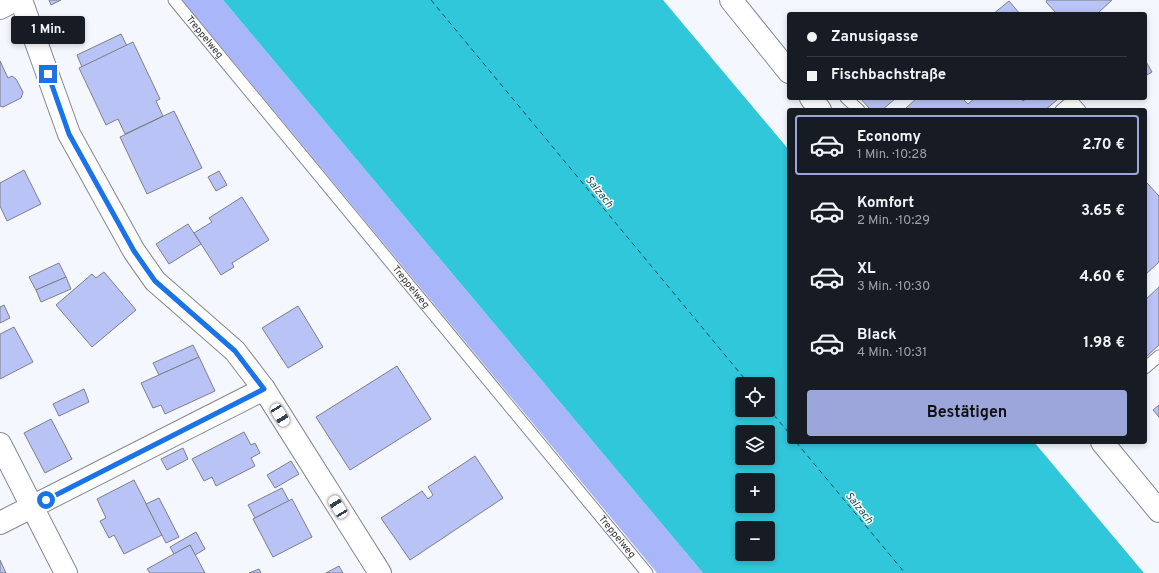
<!DOCTYPE html>
<html lang="de">
<meta charset="utf-8">
<style>
body{margin:0;font-family:Overpass,sans-serif;background:#242831;color:#f1f3f6;height:100vh;display:flex;flex-direction:column;font-size:15px;white-space:nowrap}
*{box-sizing:border-box;margin:0}
p{font-size:13px;color:#9ea1a6}
.icon{flex:none;width:22px;height:22px;fill:none;stroke:currentColor;stroke-width:2;stroke-linecap:round;stroke-linejoin:round}
.map{position:relative;flex:1;overflow:hidden}
.side{position:absolute;left:787px;top:108px;width:360px;height:336px;display:flex;flex-direction:column;background:#171b24;border-radius:4px;box-shadow:0 2px 6px #0003}
.side>*{flex:none}
.hud{position:absolute;left:787px;top:12px;width:360px;height:88px;border-radius:4px;box-shadow:0 2px 6px #0003;display:grid;align-content:center;height:88px;padding:0 20px;background:#171b24}
.fabs{position:absolute;left:735px;top:377px;display:grid;gap:8px}
.fabs a{display:grid;place-items:center;width:40px;height:40px;border-radius:4px;background:#171b24;box-shadow:0 2px 6px #0003;font-size:20px}
.end{position:absolute;width:18px;height:18px;margin:-9px;border:5px solid #1a73e8;background:#fff;box-shadow:0 0 0 2px #fff}
.from{border-radius:50%}
.bubble{position:absolute;height:28px;border-radius:4px;background:#171b24;box-shadow:0 2px 6px #0003;font-size:13px;font-weight:700;line-height:28px;text-align:center}
.car{position:absolute;width:12px;height:24px;margin:-12px -6px;border-radius:5px;box-shadow:0 0 3px 1px #0007;background:linear-gradient(#fff 24%,#345 0 40%,#fff 0 76%,#345 0 86%,#fff 0)}
.hud b{display:flex;align-items:center;gap:14px;height:38px;font-size:15px}
.hud b+b{border-top:1px solid #363941}
.hud i{width:10px;height:10px;background:#f1f3f6}
ul{padding:7px 0 0;list-style:none}
li{display:flex;align-items:center;gap:12px;height:60px;margin:0 8px 6px;padding:0 12px;border:2px solid transparent;border-radius:4px}
li div{flex:1}
li b{display:block;font-size:15px}
li em{font-style:normal;font-weight:700}
li.on{border-color:#9da6db}
li>.icon{width:36px;height:36px;stroke-width:1.5}
.cta{display:flex;gap:8px;margin-top:auto;padding:8px 20px}
.cta a{flex:1;height:46px;border-radius:4px;background:#9da6db;color:#111;font-size:16px;font-weight:700;line-height:46px;text-align:center}
.map>svg:first-child{display:block}
.forest{fill:#aab6fa}
.water{fill:#31c7db;fill-rule:evenodd}
.lines{fill:none;stroke-linecap:round;stroke-linejoin:round}
.ferry{stroke:#0e4d55;stroke-width:1;stroke-dasharray:5 4;stroke-linecap:butt}
.building{fill:#b9c3f6;stroke:#7d7f8a}
.lane-casing{stroke:#848791;stroke-width:13}
.street-casing{stroke:#848791;stroke-width:24}
.lane{stroke:#fff;stroke-width:11}
.street{stroke:#fff;stroke-width:22}
.route{stroke:#1a73e8;stroke-width:5}
.labels{text-anchor:middle;dominant-baseline:central;stroke-width:3;stroke-linejoin:round;paint-order:stroke}
.street-label{font-size:10px;fill:#2d2e33;stroke:#fff}
.water-label{font-size:11px;font-style:italic;fill:#0e4d55;stroke:#fff}
</style>
<div class="map">
<svg width="1159" height="573" viewBox="0 0 1159 573">
<rect width="100%" height="100%" fill="#f5f7fe"/>
<path class="forest" d="M182 0H223L703 573H657Z"/>
<path class="water" d="M223 0H663L789 150V442H1034L1144 573H703ZM742 384H768V410H742ZM742 432H768V458H742ZM742 480H768V506H742ZM742 528H768V554H742Z"/>
<g class="lines">
<g class="ferry">
<path d="M431 0 749 384"/>
<path d="M768 408 789 433"/>
<path d="M796 442 905 573"/>
</g>
</g>
<g class="building">
<path d="M49 0H61L51 5Z"/>
<path d="M1047 0H1112L1097 14H1057L1046 2Z"/>
<path d="M1009 1 1020 14H993Z"/>
<path d="M121 34 127 46 82 67 77 55Z"/>
<path d="M133 42 160 99 156 101 163 116 125 134 118 119 106 125 79 68Z"/>
<path d="M1145 60 1152 72 1145 76Z"/>
<path d="M0 61 8 78 12 76 16 79 23 92 21 98 3 107 0 106Z"/>
<path d="M860 98H896L882 110H871Z"/>
<path d="M917 98H962L968 104 975 98H1020L1023 101 1027 98H1055L1057 100 1045 110H908L906 108Z"/>
<path d="M174 111 202 168 147 194 120 137Z"/>
<path d="M24 170 41 204 7 221 0 206V183Z"/>
<path d="M219 171 227 185 216 191 208 177Z"/>
<path d="M1147 183 1159 196V262L1145 275V185Z"/>
<path d="M242 197 269 240 232 263 234 267 221 275 194 233 212 222 209 218Z"/>
<path d="M188 224 201 244 169 264 156 244Z"/>
<path d="M59 263 66 277 36 290 29 277Z"/>
<path d="M104 272 136 310 92 347 56 305 92 274 96 278Z"/>
<path d="M66 277 71 289 41 302 36 290Z"/>
<path d="M1159 287V345L1147 356 1145 355V300Z"/>
<path d="M4 305 10 318 0 323V307Z"/>
<path d="M298 306 323 347 288 368 262 328Z"/>
<path d="M14 327 33 362 0 379V334Z"/>
<path d="M193 345 199 357 159 375 153 363Z"/>
<path d="M199 357 215 391 165 414 161 405 153 408 141 383Z"/>
<path d="M397 366 431 419 350 470 316 417Z"/>
<path d="M84 389 89 402 59 416 53 404Z"/>
<path d="M1159 405V417L1153 410Z"/>
<path d="M51 419 72 459 45 473 24 433Z"/>
<path d="M244 432 251 445 255 443 260 453 251 458 255 466 216 486 212 477 204 481 192 459Z"/>
<path d="M183 448 188 459 167 470 161 459Z"/>
<path d="M475 456 503 498 410 560 381 518 422 491 428 499 433 495 428 487Z"/>
<path d="M291 461 299 474 275 488 267 475Z"/>
<path d="M134 480 162 535 124 554 114 535 109 538 100 521 106 518 97 499Z"/>
<path d="M282 488 289 501 255 518 248 505Z"/>
<path d="M159 498 179 537 166 543 146 504Z"/>
<path d="M292 499 312 537 273 557 253 519Z"/>
<path d="M196 532 205 549 195 555 190 545 174 554 170 547Z"/>
<path d="M190 545 205 573H150L147 569Z"/>
<path d="M0 560 6 573H0Z"/>
<path d="M339 566 343 573H326Z"/>
<path d="M259 569 261 573H249Z"/>
</g>
<g class="lines">
<g class="lane-casing">
<g id="lane">
<path id="s1" d="M174 0 647 573"/>
<path d="M846 98 859 110"/>
<path d="M1061 110 1072 101 1080 110"/>
<path d="M1145 368 1159 356"/>
</g>
</g>
<g class="street-casing">
<g id="street">
<path d="M21 0 69 134 134 251 155 281 235 351 264 389 380 573"/>
<path d="M731 0 789 72"/>
<path d="M0 8 15 0"/>
<path d="M811 98 820 110"/>
<path d="M1102 442 1159 511"/>
<path d="M0 444 66 573"/>
<path d="M0 523 264 389"/>
</g>
</g>
<use href="#lane" class="lane"/>
<use href="#street" class="street"/>
</g>
<g class="lines">
<path class="route" d="M46 500 264 389 235 351 155 281 134 251 69 134 48 74"/>
</g>
<g class="labels">
<g class="street-label">
<text stroke="none"><textPath href="#s1" startOffset="48">Treppelweg</textPath></text>
<text stroke="none"><textPath href="#s1" startOffset="372">Treppelweg</textPath></text>
<text stroke="none"><textPath href="#s1" startOffset="696">Treppelweg</textPath></text>
</g>
<g class="water-label">
<text transform="translate(599 192) rotate(51)">Salzach</text>
<text transform="translate(859 508) rotate(51)">Salzach</text>
</g>
</g>
</svg>
<div class="fabs">
<a><svg class="icon" aria-label="locate" viewBox="0 0 24 24"><circle cx="12" cy="12" r="6"/><path d="M12 2v4M12 18v4M2 12h4M18 12h4"/></svg></a>
<a><svg class="icon" aria-label="layers" viewBox="0 0 24 24"><path d="M12 4l9 5-9 5-9-5zM3 14l9 5 9-5"/></svg></a>
<a>+</a>
<a>−</a>
</div>
<i class="end from" style="left:46px;top:500px"></i>
<i class="end" style="left:48px;top:74px"></i>
<div class="bubble" style="left:11px;top:16px;width:74px">1 Min.</div>
<i class="car" style="left:280px;top:415px;rotate:148deg"></i>
<i class="car" style="left:338px;top:507px;rotate:328deg"></i>
<div class="hud">
<b><i class="from"></i>Zanusigasse</b>
<b><i></i>Fischbachstraße</b>
</div>
<section class="side">
<ul>
<li class="on"><svg class="icon" aria-label="car" viewBox="0 0 24 24"><path d="M5 17H2v-5l4-1 3-4h7l3 4 3 1v5h-3M9 17h6M6 11h13"/><circle cx="7" cy="17" r="2"/><circle cx="17" cy="17" r="2"/></svg><div><b>Economy</b><p>1 Min. · 10:28</p></div><em>2.70 €</em></li>
<li><svg class="icon" aria-label="car" viewBox="0 0 24 24"><path d="M5 17H2v-5l4-1 3-4h7l3 4 3 1v5h-3M9 17h6M6 11h13"/><circle cx="7" cy="17" r="2"/><circle cx="17" cy="17" r="2"/></svg><div><b>Komfort</b><p>2 Min. · 10:29</p></div><em>3.65 €</em></li>
<li><svg class="icon" aria-label="car" viewBox="0 0 24 24"><path d="M5 17H2v-5l4-1 3-4h7l3 4 3 1v5h-3M9 17h6M6 11h13"/><circle cx="7" cy="17" r="2"/><circle cx="17" cy="17" r="2"/></svg><div><b>XL</b><p>3 Min. · 10:30</p></div><em>4.60 €</em></li>
<li><svg class="icon" aria-label="car" viewBox="0 0 24 24"><path d="M5 17H2v-5l4-1 3-4h7l3 4 3 1v5h-3M9 17h6M6 11h13"/><circle cx="7" cy="17" r="2"/><circle cx="17" cy="17" r="2"/></svg><div><b>Black</b><p>4 Min. · 10:31</p></div><em>1.98 €</em></li>
</ul>
<div class="cta"><a>Bestätigen</a></div>
</section>
</div>
